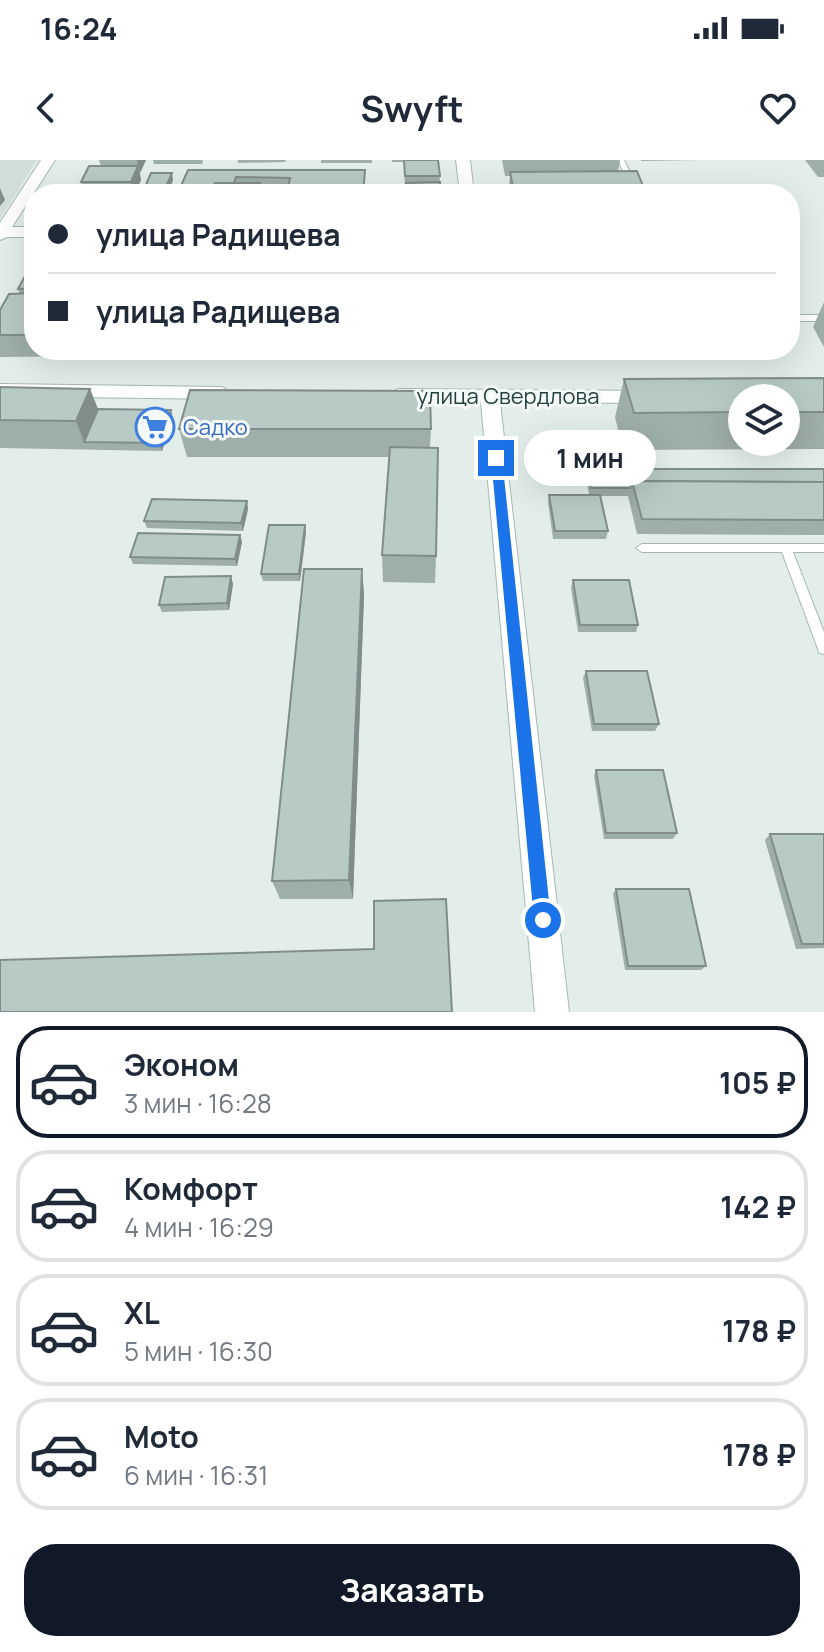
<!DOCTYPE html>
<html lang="ru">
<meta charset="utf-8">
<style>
body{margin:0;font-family:Manrope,sans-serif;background:#f2f2f3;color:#1f2937;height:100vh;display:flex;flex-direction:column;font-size:30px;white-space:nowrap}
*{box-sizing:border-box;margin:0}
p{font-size:26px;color:#747a83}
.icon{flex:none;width:44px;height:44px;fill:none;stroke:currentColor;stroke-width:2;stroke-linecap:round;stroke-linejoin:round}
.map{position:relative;height:852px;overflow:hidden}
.drawer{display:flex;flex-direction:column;background:#fff;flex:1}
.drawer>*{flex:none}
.top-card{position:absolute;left:24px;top:24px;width:776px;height:176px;border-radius:32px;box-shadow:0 8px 32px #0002;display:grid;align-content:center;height:176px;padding:0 24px;background:#fff}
.tools{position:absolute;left:728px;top:224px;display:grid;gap:16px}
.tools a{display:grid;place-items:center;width:72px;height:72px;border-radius:50%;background:#fff;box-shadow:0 8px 32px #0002;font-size:40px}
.end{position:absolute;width:36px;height:36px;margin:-18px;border:10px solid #1a73e8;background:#fff;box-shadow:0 0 0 4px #fff}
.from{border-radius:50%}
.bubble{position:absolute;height:56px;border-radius:28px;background:#fff;box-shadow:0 8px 32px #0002;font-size:26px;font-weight:700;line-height:56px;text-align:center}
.top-card b{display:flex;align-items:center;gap:28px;height:76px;font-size:30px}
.top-card b+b{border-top:2px solid #e0e1e3}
.top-card i{width:20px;height:20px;background:#1f2937}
ul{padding:14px 0 0;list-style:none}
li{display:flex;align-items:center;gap:24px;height:112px;margin:0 16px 12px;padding:0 8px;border:4px solid #e0e1e3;border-radius:32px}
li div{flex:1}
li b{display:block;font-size:30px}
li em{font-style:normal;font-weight:700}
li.current{border-color:#111827}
li>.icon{width:72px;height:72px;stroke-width:1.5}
.button{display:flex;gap:16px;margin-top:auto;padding:16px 24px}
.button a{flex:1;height:92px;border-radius:32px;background:#111827;color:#fff;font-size:32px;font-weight:700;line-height:92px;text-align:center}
.status{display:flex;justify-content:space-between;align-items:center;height:56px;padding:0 40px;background:#fff;direction:ltr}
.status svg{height:22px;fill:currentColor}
header{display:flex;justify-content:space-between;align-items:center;height:104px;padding:0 24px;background:#fff;font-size:36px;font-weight:700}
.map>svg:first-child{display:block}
.built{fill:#d1dedb}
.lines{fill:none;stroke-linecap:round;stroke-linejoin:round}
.lane-casing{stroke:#a5b7b4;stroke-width:2}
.street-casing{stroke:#a5b7b4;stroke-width:2}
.lane{fill:#fff;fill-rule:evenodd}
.street{fill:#fff;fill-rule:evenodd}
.wall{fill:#9eaea9;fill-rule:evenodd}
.shaded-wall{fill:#818d8a}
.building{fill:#b8cac5;stroke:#818d8a;stroke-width:2}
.route{fill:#1a73e8}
.labels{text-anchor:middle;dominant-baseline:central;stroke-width:6;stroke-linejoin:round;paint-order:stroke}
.street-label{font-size:22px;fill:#21423f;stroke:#f5faf8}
.shop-label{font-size:22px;fill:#366cbe;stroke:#f5faf8;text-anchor:start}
</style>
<div class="status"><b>16:24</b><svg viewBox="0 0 49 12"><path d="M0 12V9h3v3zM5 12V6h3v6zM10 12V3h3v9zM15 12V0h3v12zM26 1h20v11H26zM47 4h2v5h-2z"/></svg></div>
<header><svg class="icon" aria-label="back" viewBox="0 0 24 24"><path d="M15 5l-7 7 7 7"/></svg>Swyft<svg class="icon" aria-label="heart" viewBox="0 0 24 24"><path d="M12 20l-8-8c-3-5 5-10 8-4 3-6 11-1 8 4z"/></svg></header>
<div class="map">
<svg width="824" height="852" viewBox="0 0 824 852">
<rect width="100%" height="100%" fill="#e3eeeb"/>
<path class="built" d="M0 0H37L0 59Z"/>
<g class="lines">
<g class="lane-casing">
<g id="lane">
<path d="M618 0H624L641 34H633Z"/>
<rect x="790" y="155" width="34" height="6"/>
<path d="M642 384H824V392H793L824 472V494L819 493 818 489 782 392H642L636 388Z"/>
</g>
</g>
<g class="street-casing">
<g id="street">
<path d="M41 0H55L12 67H34V77H7L0 80V63Z"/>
<path d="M456 0H470L474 34H460Z"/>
<path d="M0 224 222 227 232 233 222 239 0 236Z"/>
<path d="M398 229 650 231 660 237 650 243 500 242 569 852H535L481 242 391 239 388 235Z"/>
</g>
</g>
<use href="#lane" class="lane"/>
<use href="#street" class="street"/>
</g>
<g class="wall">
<path d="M99 0H146L140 13 141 20 135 34H84L81 22 101 6Z"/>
<path d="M153 0H203L202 4H154Z"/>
<path d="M238 0H286L285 2 238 3Z"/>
<rect x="321" y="0" width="51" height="3"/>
<path d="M392 0H438L440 22 405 30 404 2H392Z"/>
<path d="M502 0H620L618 12 645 31 644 34H508L510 16H505Z"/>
<path d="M641 0H699L641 1Z"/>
<path d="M805 0H824V17H818Z"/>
<path d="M188 10 365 17 364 34H289V25H260L261 34H182L180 28Z"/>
<path d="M173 20 168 34H145L144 29Z"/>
<path d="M34 107V190H115L113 196 0 197V150L20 134 18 129Z"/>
<path d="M824 142V187L813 167Z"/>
<path d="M790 147 797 160 790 176Z"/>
<path d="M567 190H784L781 197H568Z"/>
<path d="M824 218V289L623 290 615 257 624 219ZM742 238H786V282H742Z"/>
<path d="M0 227 90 229 98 249 173 258 162 291 0 288Z"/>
<path d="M179 269H431L430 288 436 396 435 423 383 422 382 395 389 297H187Z"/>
<path d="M587 309H824V375L637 374 628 336H600L608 371 606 379H553L548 342 549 335H589L586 316Z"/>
<path d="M247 341 248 349 243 371 147 368 144 361Z"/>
<path d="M305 365 306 372 300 421H263L261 414Z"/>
<path d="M240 375 242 382 237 406 133 404 130 397Z"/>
<path d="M362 409 364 435 353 739H280L272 721Z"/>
<path d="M573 420 638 465 636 472H578L571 428Z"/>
<path d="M233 424 229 450 162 452 159 445Z"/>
<path d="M586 511 659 564 655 571H592L583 518Z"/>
<path d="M596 610 677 673 673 679H604L594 616Z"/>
<path d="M770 674H824V788L796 789 765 680Z"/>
<path d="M616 729 706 806 701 810H625L613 734Z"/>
</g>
<g class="shaded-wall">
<path d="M137 0H146L140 13Z"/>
<path d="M138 6 141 20 135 34H134L131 22Z"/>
<path d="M172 13 173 20 168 34H166L165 29Z"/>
<path d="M0 28 5 40 0 46Z"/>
<path d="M90 229 101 257 84 282 76 261Z"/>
<path d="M171 250 173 258 162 291 159 283Z"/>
<path d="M247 341 248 349 243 371 241 363Z"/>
<path d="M305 365 306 372 300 421 299 414Z"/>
<path d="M240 375 242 382 237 406 235 399Z"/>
<path d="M362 409 364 435 353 739 349 720Z"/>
<path d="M231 416 233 424 229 450 227 443Z"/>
</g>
<g class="building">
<path d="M404 0H438L440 16H405Z"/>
<path d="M89 6H138L131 22H81Z"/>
<path d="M188 10H365L363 34H348L349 29H288L290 18 236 17 234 23H215L213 28H180Z"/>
<path d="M637 11 645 31 514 32 510 12Z"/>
<path d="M151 13H172L165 29H144Z"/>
<path d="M440 22 441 34H406V23Z"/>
<path d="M215 23H260L257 34H211Z"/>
<path d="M30 107H34V128L18 129Z"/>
<path d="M34 133V175H0V150L9 134Z"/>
<path d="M790 147 797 160H790Z"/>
<path d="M824 218V252H786V238H742V252L634 253 624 219Z"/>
<path d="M0 227 90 229 76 261 0 260Z"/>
<path d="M190 230 430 231 431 269H179Z"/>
<path d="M98 249 171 250 159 283 84 282Z"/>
<path d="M390 287 438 288 436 396 382 395Z"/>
<path d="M587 309H824V322L632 321 630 328H591Z"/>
<path d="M632 321 824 322V360L642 359Z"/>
<path d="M549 335H600L608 371H555Z"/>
<path d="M152 339 247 341 241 363 144 361Z"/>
<path d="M269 365H305L299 414H261Z"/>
<path d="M138 373 240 375 235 399 130 397Z"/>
<path d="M304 409H362L349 720 272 721Z"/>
<path d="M231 416 227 443 159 445 165 417Z"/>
<path d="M573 420H629L638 465H580Z"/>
<path d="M586 511H647L659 564H594Z"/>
<path d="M596 610H663L677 673H606Z"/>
<path d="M770 674H824V784H802Z"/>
<path d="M616 729H689L706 806H628Z"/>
<path d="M446 739 452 852H0V800L374 789V741Z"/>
</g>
<path class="route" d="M496 294 502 298 551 760 549 766 543 768 536 766 534 760 491 298Z"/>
<defs>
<g id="supermarket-ring" transform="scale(2)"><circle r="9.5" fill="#f5faf8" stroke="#3f7fe0" stroke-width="1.5"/><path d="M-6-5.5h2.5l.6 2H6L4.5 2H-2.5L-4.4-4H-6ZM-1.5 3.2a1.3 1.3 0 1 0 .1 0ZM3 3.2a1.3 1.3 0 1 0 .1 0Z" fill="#3f7fe0"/></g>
</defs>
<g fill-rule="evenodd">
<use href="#supermarket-ring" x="155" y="267"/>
</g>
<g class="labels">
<g class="street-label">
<text x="508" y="236">улица Свердлова</text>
</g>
<g class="shop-label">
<text x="183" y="267">Садко</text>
</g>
</g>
</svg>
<div class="tools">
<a><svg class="icon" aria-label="layers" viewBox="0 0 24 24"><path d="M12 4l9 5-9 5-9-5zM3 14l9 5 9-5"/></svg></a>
</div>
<i class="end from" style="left:543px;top:760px"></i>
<i class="end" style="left:496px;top:298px"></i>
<div class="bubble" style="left:524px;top:270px;width:132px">1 мин</div>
<div class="top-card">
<b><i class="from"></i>улица Радищева</b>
<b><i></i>улица Радищева</b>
</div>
</div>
<section class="drawer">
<ul>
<li class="current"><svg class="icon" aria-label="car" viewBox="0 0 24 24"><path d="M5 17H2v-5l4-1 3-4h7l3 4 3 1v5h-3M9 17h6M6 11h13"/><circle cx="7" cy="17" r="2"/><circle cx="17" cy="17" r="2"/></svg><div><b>Эконом</b><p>3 мин · 16:28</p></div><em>105 ₽</em></li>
<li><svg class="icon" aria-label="car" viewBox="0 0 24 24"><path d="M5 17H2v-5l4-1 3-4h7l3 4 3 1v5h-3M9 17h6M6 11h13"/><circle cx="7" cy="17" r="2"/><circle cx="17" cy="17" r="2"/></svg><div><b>Комфорт</b><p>4 мин · 16:29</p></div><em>142 ₽</em></li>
<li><svg class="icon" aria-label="car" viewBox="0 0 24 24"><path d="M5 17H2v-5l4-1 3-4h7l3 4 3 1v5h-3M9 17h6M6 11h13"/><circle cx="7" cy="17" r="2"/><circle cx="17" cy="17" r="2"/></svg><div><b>XL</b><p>5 мин · 16:30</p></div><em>178 ₽</em></li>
<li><svg class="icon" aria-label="car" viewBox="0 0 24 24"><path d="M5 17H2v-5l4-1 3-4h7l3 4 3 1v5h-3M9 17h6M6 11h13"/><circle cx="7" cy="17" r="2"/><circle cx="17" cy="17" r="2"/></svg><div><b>Moto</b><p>6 мин · 16:31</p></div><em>178 ₽</em></li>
</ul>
<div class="button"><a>Заказать</a></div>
</section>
